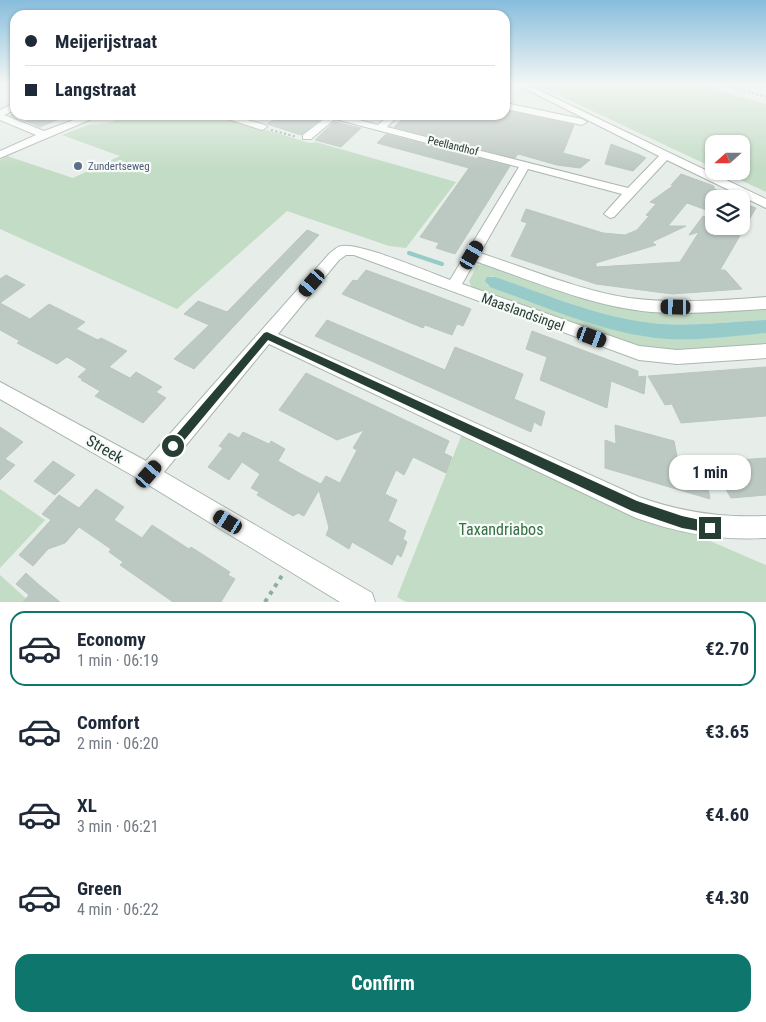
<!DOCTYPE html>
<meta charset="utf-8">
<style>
body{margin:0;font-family:"Roboto Condensed",sans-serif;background:#f6f6f7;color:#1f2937;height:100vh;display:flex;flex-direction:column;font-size:19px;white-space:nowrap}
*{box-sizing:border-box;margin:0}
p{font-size:16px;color:#747a83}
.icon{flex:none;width:28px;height:28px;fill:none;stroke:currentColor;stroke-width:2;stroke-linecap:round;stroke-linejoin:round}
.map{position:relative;height:602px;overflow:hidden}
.details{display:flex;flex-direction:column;background:#fff;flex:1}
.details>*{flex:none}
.guide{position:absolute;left:10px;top:10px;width:500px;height:110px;border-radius:15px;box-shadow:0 1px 4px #0004;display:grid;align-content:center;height:110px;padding:0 15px;background:#fff}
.needle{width:32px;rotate:249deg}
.buttons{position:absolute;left:705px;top:135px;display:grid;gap:10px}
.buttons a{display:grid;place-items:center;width:45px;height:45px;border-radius:10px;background:#fff;box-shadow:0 1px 4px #0004;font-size:25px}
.end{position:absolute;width:22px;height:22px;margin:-11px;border:6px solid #273e34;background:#fff;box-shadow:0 0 0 2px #fff}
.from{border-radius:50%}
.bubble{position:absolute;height:35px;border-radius:15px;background:#fff;box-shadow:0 1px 4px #0004;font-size:16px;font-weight:700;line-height:35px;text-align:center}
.car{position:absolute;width:15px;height:30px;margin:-15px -8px;border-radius:6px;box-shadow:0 0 4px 1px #0007;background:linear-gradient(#222 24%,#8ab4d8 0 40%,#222 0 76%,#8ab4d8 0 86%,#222 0)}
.guide b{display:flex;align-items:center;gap:18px;height:48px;font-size:19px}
.guide b+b{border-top:1px solid #e0e1e3}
.guide i{width:12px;height:12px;background:#1f2937}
ul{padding:9px 0 0;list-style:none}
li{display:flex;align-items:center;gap:15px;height:75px;margin:0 10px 8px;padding:0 5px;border:2px solid transparent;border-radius:15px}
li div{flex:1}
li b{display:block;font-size:19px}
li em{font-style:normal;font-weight:700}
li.current{border-color:#0f766e}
li>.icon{width:45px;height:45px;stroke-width:1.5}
.cta{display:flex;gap:10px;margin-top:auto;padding:10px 15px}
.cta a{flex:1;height:58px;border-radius:15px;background:#0f766e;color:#fff;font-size:20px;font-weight:700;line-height:58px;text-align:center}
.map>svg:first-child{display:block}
.green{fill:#c3dcc5}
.water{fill:#96cbca}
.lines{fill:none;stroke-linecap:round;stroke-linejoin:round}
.stream{stroke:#96cbca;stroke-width:4}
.building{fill:#bcc8c2;stroke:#bac7bf;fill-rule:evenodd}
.service-casing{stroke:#aab6af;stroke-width:2}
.minor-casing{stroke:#aab6af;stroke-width:2}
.path-far1{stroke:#8bad9d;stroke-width:2;stroke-dasharray:2 2.5;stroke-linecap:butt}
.path{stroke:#8bad9d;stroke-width:4;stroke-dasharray:4 5;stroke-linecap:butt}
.service{fill:#fff;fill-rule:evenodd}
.minor{fill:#fff;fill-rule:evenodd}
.route{fill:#273e34}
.service-dot{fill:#5c6f8a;stroke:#f7faf8;stroke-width:2}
.labels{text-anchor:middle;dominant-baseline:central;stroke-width:4.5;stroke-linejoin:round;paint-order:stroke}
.far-street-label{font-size:11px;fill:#273e34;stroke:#f7faf8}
.far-service-label{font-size:11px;fill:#4e5e75;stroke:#f7faf8;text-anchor:start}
.street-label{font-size:14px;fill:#273e34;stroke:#f7faf8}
.near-street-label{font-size:16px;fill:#273e34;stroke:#f7faf8}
.near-park-label{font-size:16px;fill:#367043;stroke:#f7faf8}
</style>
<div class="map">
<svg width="766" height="602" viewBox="0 0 766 602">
<rect width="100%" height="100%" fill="#e7eee9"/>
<g class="green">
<path d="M537 85H701L766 104V192L721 171H741V144H714V168Z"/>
<path d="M128 115H216L310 143 316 142 456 182 406 248 389 246 287 211 177 309 0 229V160L7 156 73 178 120 156 62 135 88 125 108 123Z"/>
<path d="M481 264 488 266 489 264 593 298 766 306V320C728 322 689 327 652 323 598 317 546 294 494 277L492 276 487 285 596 324 637 335 656 338 684 339 766 333V346L656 352 475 291 476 289 471 286 469 281 477 266Z"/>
<path d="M462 434 766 565V602H406L397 597Z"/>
<path d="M0 489 45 520 0 568Z"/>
<path d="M0 575 30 602H0Z"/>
</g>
<path class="water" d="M487 277H495C546 294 598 317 652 323 689 327 728 322 766 320V333C730 336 691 342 655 338 598 331 543 306 490 287L485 281Z"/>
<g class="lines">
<path class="stream" d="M409 253 442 264"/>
</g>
<g class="building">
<path d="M507 111 574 125 563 153 590 160 580 168 557 165 518 154 515 158 394 127 407 115H505Z"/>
<path d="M11 115H69L40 127Z"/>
<path d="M281 115H308L321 119 301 135 267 124Z"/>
<path d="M334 122 347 125 361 128 341 147 315 140Z"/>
<path d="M386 134 510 166 455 254 436 248 439 243 420 237 469 168 377 143Z"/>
<path d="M611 144 640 155 646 158 633 171 605 164Z"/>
<path d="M681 174 714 186V189L725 193 722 199H714V226H741V202L756 208 720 270H725L742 289 672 294 596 284 511 256 527 223 521 221 526 209 603 233 625 235 637 230 649 216 646 215 656 204 650 202 674 185H671ZM687 203 712 212 708 218 703 216 689 235 699 232 680 262 596 267V263L656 245 652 242 686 226H668Z"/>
<path d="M307 230 319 235 194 369 174 359 209 325 184 314 198 301 227 312Z"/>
<path d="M366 270 426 292 471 309 463 326 457 324 452 335 425 325 423 328 342 294 353 280 357 281Z"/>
<path d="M6 275 25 285 0 303 30 319 49 304 85 322 76 329 98 340 101 338 127 351 109 367 130 378 136 372 162 387 156 392 166 398 143 423 95 396 100 391 81 380 83 379 78 377 87 369 67 357 57 364 17 343 20 341 0 330V279Z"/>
<path d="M327 320 445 370 455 347 523 374 514 399 545 412 541 426 534 422 531 432 315 336Z"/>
<path d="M532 331 638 371V377L646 376 644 394 611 381 607 408 540 380 547 357 526 349Z"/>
<path d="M766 367V416L681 423 672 404 665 405 648 376Z"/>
<path d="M306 373 449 441 444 453 452 457 446 473 413 457 404 475 396 470 385 494 397 500 388 521 406 531 403 539 407 542 401 557 397 554 392 565 352 542 349 549 326 535 329 528 319 490 304 516 298 513 293 516 257 495 259 492 251 488 260 474 242 462 229 480 208 467 223 448 219 446 229 433 239 438 243 432 269 444 271 441 285 449 278 461 303 475 321 484 326 476 340 483 357 450 353 448 364 430 337 440 279 410Z"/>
<path d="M615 425 674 441 678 461 705 470 710 499 605 468V440L616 444Z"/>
<path d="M0 427 23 442 5 459 15 465 0 480Z"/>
<path d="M766 458V495L731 498 710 462Z"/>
<path d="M53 461 75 475 55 495 34 481Z"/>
<path d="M96 489 124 507 114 520 142 538 152 525 189 549 191 547 230 572 228 575 235 579 221 602H173L120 565 123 562 109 552 111 549 79 527 65 543 48 549 33 566 19 555 51 520 42 514 59 495 79 508Z"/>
<path d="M26 573 38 584 60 602H23L29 595 16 584Z"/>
</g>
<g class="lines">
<g class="service-casing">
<path id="service" d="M92 115H116L104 119Z"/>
</g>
<g class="minor-casing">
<g id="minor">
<path d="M518 85H528L766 199V208L667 160 614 217 610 218 604 214 622 194 528 169 480 253C529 269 578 290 629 298 675 304 720 300 766 297V309C728 311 689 315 651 312 590 306 533 281 475 261L462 284 639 346 677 350 766 344V358L677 364 639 360 354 255H346L339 260 278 334 639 497C681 512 722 518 766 516V538C720 541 679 533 636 518L269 344 164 472 372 593 375 602H340L142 481 0 399V382L146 461 329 254C333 251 337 246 342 246 361 243 429 272 450 280L519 167 335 119 311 139H303V135L329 115H340L378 125 389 115H399L387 127 628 188 659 156Z"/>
<path d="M15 103V110L4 115 44 131 87 115H101L0 158V151L36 135 0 120V110Z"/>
<path d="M505 103 582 119 587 122 582 125 505 109Z"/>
<path d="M215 115H230L265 125 267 127 262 130Z"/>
</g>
</g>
<g class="path-far1">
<path d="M726 85 766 97"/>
<path d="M0 88 14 85"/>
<path d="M271 130 297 137"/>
</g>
<path class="path" d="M265 602 283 574"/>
<use href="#service" class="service"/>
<use href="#minor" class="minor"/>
</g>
<linearGradient id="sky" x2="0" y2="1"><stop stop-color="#87bddc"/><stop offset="0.5" stop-color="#f4f7f5"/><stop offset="1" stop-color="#f4f7f5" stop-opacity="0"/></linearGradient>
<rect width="766" height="169" fill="url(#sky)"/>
<path class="route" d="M267 332 637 501 682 516 714 523 716 528 714 532 710 533 682 528 632 511 268 340 176 450 173 452 169 450 167 446 169 443 264 333Z"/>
<circle class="service-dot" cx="78" cy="166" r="5"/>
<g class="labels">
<g class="far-street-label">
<text transform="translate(453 146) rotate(14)">Peellandhof</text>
</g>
<g class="far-service-label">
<text x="88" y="166">Zundertseweg</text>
</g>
<g class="street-label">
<text transform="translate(523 312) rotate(20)">Maaslandsingel</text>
</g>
<g class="near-street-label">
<text transform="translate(105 449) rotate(30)">Streek</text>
</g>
<g class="near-park-label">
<text x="501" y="529">Taxandriabos</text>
</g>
</g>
</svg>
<div class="buttons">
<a><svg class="needle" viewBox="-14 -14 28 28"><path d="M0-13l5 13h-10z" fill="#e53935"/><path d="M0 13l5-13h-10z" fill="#747a83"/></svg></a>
<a><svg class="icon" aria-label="layers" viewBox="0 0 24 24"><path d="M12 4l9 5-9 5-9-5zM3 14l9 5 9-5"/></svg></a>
</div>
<i class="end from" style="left:173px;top:446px"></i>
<i class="end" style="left:710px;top:528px"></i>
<div class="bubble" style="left:669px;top:455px;width:82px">1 min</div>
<i class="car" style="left:472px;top:255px;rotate:30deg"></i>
<i class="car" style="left:312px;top:283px;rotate:221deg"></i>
<i class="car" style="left:676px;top:307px;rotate:271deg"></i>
<i class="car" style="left:592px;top:337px;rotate:110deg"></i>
<i class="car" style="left:149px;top:474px;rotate:41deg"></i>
<i class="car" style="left:228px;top:522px;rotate:301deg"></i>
<div class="guide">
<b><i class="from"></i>Meijerijstraat</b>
<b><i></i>Langstraat</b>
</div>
</div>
<section class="details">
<ul>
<li class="current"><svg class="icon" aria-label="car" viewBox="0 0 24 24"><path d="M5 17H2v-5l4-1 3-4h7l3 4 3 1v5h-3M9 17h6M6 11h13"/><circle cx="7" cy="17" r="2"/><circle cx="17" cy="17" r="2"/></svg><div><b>Economy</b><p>1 min · 06:19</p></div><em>€2.70</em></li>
<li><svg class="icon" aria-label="car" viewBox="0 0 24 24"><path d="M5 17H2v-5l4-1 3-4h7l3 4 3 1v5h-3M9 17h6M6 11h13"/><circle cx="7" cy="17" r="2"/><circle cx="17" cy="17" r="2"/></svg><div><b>Comfort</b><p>2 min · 06:20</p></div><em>€3.65</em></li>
<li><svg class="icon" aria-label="car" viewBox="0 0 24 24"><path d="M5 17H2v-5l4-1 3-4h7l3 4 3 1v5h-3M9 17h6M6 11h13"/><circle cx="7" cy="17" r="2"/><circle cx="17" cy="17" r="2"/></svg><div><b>XL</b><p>3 min · 06:21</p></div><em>€4.60</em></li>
<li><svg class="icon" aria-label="car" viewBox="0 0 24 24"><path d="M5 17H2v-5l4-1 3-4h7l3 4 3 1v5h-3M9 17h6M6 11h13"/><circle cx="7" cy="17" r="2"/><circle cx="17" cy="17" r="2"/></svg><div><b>Green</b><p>4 min · 06:22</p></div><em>€4.30</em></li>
</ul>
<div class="cta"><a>Confirm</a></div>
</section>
